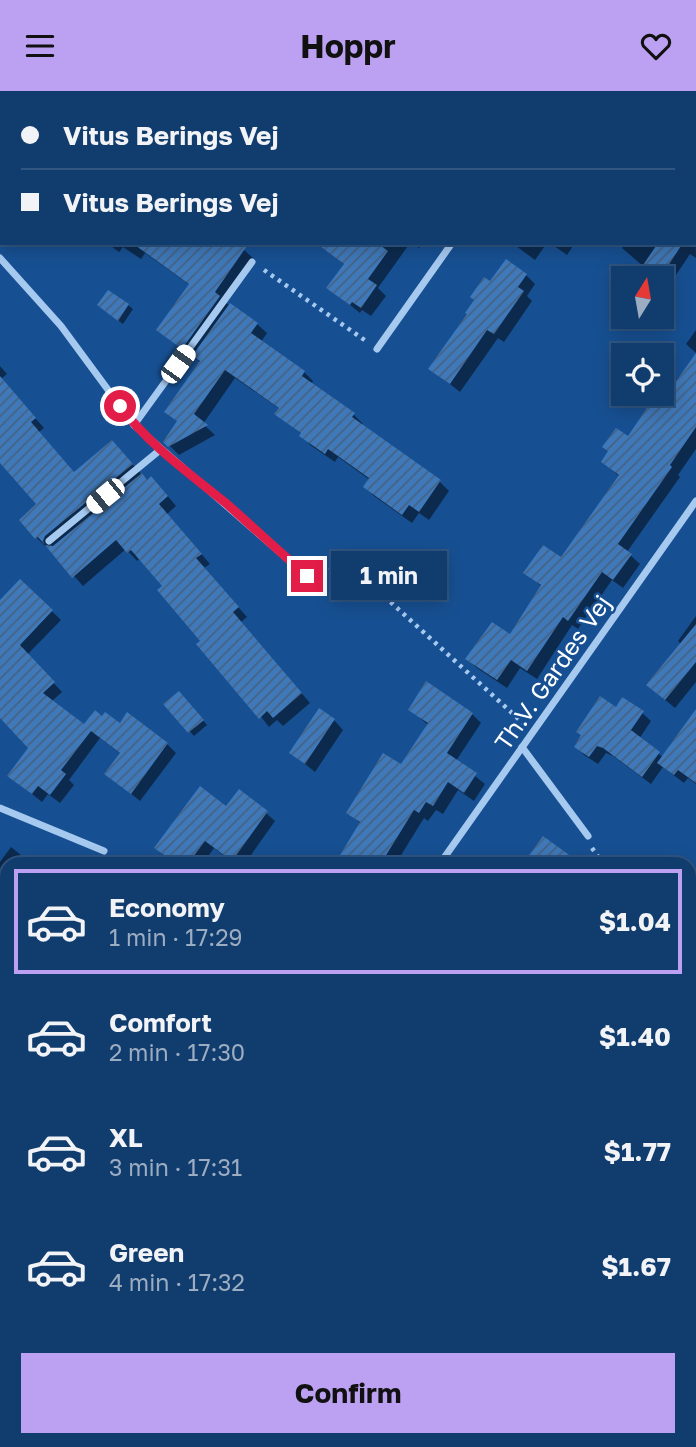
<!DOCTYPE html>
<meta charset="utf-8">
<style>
body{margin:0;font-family:"Golos Text",sans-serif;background:#1e4776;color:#f1f3f6;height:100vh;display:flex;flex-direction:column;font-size:26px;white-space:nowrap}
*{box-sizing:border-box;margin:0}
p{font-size:23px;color:#9cadc2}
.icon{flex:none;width:38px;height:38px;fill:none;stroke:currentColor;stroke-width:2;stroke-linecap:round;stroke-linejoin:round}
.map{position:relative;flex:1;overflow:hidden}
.panel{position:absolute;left:0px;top:766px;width:696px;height:590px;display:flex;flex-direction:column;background:#113c6e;border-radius:21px 21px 0 0;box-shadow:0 4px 18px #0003,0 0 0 2px #305681}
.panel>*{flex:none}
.top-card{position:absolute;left:0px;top:0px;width:696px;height:154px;box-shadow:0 4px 18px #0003,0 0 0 2px #305681;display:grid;align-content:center;height:154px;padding:0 21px;background:#113c6e}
.needle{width:46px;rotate:11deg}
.tools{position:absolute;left:611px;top:175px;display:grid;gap:14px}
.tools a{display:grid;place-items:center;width:63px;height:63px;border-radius:0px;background:#113c6e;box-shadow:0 4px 18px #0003,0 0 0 2px #305681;font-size:35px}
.end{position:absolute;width:32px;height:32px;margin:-16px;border:9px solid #e11d48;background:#fff;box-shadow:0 0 0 4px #fff}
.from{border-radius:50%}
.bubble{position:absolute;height:49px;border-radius:0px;background:#113c6e;box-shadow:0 4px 18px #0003,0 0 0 2px #305681;font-size:23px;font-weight:700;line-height:49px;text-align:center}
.car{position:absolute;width:21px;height:42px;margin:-21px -10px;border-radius:9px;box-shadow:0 0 5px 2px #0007;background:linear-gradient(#fff 24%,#345 0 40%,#fff 0 76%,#345 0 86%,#fff 0)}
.top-card b{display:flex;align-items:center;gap:24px;height:66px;font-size:26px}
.top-card b+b{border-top:2px solid #305681}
.top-card i{width:18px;height:18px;background:#f1f3f6}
ul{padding:12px 0 0;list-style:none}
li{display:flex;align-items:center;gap:21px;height:105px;margin:0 14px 10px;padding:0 7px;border:4px solid transparent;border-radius:0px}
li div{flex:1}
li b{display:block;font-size:26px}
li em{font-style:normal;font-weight:700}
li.on{border-color:#bca0f2}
li>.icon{width:63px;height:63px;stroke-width:1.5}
.primary-button{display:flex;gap:14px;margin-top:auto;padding:14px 21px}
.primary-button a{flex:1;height:80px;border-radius:0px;background:#bca0f2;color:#111;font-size:28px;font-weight:700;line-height:80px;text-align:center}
header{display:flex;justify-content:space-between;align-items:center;height:91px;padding:0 21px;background:#bca0f2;color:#111;font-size:32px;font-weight:700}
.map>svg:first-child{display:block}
.grass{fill:url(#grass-tufts)}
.forest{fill:url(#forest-firs)}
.shadow{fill:#0007}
.building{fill:url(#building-hatch)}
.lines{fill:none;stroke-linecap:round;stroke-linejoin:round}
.path{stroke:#a6c9f0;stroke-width:4.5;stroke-dasharray:3.5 5;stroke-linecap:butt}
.minor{stroke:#a6c9f0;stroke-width:7}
.route{stroke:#e11d48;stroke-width:9}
.labels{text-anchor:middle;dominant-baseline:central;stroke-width:5;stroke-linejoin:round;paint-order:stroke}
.street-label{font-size:24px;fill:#fff;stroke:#175092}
</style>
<header><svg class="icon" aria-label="menu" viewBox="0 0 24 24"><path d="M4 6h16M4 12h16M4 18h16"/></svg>Hoppr<svg class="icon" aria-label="heart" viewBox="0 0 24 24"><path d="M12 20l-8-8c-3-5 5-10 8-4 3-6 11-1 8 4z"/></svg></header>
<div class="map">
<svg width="696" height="1356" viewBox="0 0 696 1356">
<defs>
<pattern id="grass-tufts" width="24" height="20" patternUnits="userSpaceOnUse" patternTransform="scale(1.75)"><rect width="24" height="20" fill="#296ab1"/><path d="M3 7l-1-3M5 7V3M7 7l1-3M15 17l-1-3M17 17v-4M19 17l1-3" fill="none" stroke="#5488c1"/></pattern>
<pattern id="forest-firs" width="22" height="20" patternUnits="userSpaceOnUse" patternTransform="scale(1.75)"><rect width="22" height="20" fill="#296ab1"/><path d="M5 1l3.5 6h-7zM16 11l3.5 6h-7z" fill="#5488c1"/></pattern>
<pattern id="building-hatch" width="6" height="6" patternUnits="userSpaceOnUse" patternTransform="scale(1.75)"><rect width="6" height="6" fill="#3f79ba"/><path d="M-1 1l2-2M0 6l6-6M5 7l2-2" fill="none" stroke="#466283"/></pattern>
</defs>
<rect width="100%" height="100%" fill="#175092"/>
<path class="grass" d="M696 1279V1341L692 1349 690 1344V1281Z"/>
<g class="forest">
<path d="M690 959 696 961V1002L690 1013Z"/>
<path d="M690 1207 696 1208V1279L690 1281Z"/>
</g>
<g class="shadow">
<path d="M182 0H331L330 2Z"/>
<path d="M489 0H533L488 2Z"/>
<path d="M620 0H691L693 2H622Z"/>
<path d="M2 64V86L0 85Z"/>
<path d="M695 112 696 167 690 163 668 196 662 192V187L652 186 644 176 622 157 626 152H695Z"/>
<path d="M107 152H215L244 159 253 167 223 210 257 233 267 242 261 251 304 281 313 290 311 294 354 324 363 333 361 335 440 391 449 400 429 429 419 422 412 432 374 405 365 396 370 389 338 366 335 371 310 354 302 343 276 323 280 318 235 287 203 333 215 344 179 364 166 351 178 331 167 320 201 272 159 239 190 194 145 162 141 168 123 156 119 161Z"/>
<path d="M326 152H410L378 197 386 205 371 225 362 219 360 222 329 197 345 174 323 156Z"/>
<path d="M412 152H423L419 157Z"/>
<path d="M512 152H547L535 169Z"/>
<path d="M550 152H575L567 164Z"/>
<path d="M526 184 535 193 527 205 532 210 504 251 498 247 460 301 431 278 491 193Z"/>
<path d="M128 214 133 218 123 233 103 218Z"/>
<path d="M696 239V262L686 253Z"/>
<path d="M696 265V358L678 384 680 386 627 461 640 473 623 497 612 489 578 538 572 534 537 588 520 577 507 597 477 577 467 568 510 546 542 496 526 481 561 469 620 386 603 371 659 318Z"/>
<path d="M0 275 7 283 1 288 44 337 39 341 75 383 121 360 148 391 161 397 176 415 167 423 210 473 204 477 247 526 241 531 310 612 283 635 277 629 269 636 202 550 164 495 140 467 137 470 126 458 83 495 47 455 46 456 37 447 21 429 39 414 0 369Z"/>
<path d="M21 490 61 529 27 564 62 601 52 610 84 635 103 627 167 653 176 662 140 710 107 683 121 663 100 647 69 689 74 694 60 712 48 703 42 711 10 685 30 657 0 625V510Z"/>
<path d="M696 525V591L675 617 658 603 682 554 678 550Z"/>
<path d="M183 606 207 634 194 645 165 613Z"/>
<path d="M410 618 472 623 481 632 456 670 485 693 474 710 458 699 443 723 436 719 428 730 424 727 395 774H336L361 733 348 721 402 675 428 634Z"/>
<path d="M616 618 642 622 651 630 639 648 664 667 696 633V693L688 687 684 692 663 676 651 693 613 665 606 662 598 673 584 664 576 655Z"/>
<path d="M334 629 343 639 315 681 291 662Z"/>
<path d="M227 717 266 722 275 730 244 774H236L214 757 202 774H159L165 766 157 757Z"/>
<path d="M11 756 33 774H7V827L0 836V771Z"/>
<path d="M39 767 48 774H34Z"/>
<path d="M680 767 686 774H674Z"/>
<path d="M690 777 696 784V826L690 819Z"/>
<path d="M0 1095 7 1100 0 1114Z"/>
<path d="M7 1261V1344L0 1354V1271Z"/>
<path d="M107 1349H196L192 1356H103Z"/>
<path d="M398 1349H445L451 1356H404Z"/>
<path d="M481 1349H527L523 1356H491Z"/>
<path d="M601 1349H653L649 1356H597Z"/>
</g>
<g class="building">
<path d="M132 152H249L215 201 220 205 182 258 156 239 189 193Z"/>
<path d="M316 152H377L388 160 368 188 377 194 361 217 352 211 350 214 326 197 344 173Z"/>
<path d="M658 152H683L660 187H656L641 177Z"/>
<path d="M506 168 527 183 518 196 524 200 494 243 487 239 450 293 428 278 467 223 465 222 474 209 470 206 484 186 490 190Z"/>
<path d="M108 199 129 213 118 230 97 214Z"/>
<path d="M230 212 258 232 251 242 305 280 302 285 355 322 352 326 441 389 419 421 409 414 402 424 363 396 369 387 328 358 325 363 299 345 301 342 274 323 279 317 225 279 194 323 208 334 168 356 163 351 177 330 164 321 200 270 192 265Z"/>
<path d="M696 262V336L670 374 672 376 618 453 632 463 613 489 602 481 568 530 563 526 527 580 511 569 497 589 465 568 492 531 510 543 541 494 523 482 543 454 561 466 619 384 601 371 608 360 602 356 616 337 628 345 651 311 658 316Z"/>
<path d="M0 285 36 327 31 331 74 381 112 349 133 373 45 445 43 450 45 454 38 446 35 448 19 429 36 413 0 372Z"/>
<path d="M142 382 147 389 151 385 168 405 159 413 202 463 196 467 239 516 233 521 302 602 273 627 267 620 259 628 196 553 200 550 157 499 162 495 131 459 127 462 116 449 72 487 45 454 53 455Z"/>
<path d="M20 488 53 519 20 554 55 591 43 602 84 633 95 619 102 625 105 621 120 632 127 621 168 652 131 703 104 683 120 662 91 640 61 679 66 683 50 704 38 695 32 703 7 685 28 657 0 627V509Z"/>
<path d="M696 533V571L665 609 646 594Z"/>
<path d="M426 590 473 622 447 662 477 682 464 702 448 691 433 715 426 711 419 722 414 719 380 774H334L360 731 346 722 383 662 401 673 428 632 408 619Z"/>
<path d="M179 600 204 629 188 642 163 613Z"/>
<path d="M600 605 616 616 622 606 644 620 631 639 660 661 642 686 603 657 597 655 589 666 574 656 581 644 576 641Z"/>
<path d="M319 617 335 628 305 673 289 662Z"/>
<path d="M696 618V692L678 679 674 684 657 672Z"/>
<path d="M200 695 226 715 239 698 268 720 232 770 205 750 187 774H157L164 764 154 757Z"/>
<path d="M543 745 583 774H522Z"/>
</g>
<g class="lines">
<g class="path">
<path d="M264 179 366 250"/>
<path d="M321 482 350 474 523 632"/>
<path d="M592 757 604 774"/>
<path d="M690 886 696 895"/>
</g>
<g class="minor">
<path d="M558 2 559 0"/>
<path d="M0 167 61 235 134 334 307 485"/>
<path d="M377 258 452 152"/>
<path d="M134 334 252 171"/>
<path d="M49 450 160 359"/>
<path d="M522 656 588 745"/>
<path d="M0 717 104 760"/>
<path d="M439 774 696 410"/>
<path d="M31 1356 36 1349"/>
<path d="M556 1356 560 1349"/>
</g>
</g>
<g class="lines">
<path class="route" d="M120 315C149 354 189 382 227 413 254 437 280 461 307 485"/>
</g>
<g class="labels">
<g class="street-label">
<text transform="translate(552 581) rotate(-55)">Th.V. Gardes Vej</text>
</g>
</g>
</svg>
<div class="tools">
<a><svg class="needle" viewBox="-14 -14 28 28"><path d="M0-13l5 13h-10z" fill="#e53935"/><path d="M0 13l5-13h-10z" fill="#9cadc2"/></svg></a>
<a><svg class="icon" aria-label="locate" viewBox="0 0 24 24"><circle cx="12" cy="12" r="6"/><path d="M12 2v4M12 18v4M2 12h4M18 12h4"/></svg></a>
</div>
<i class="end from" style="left:120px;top:315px"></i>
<i class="end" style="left:307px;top:485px"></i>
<div class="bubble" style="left:331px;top:460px;width:116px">1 min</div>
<i class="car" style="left:178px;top:273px;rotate:36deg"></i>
<i class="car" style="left:105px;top:405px;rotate:231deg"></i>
<div class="top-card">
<b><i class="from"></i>Vitus Berings Vej</b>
<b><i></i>Vitus Berings Vej</b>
</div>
<section class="panel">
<ul>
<li class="on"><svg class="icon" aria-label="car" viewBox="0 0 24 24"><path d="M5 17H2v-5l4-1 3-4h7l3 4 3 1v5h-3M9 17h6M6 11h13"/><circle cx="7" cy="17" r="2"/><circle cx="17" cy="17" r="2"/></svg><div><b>Economy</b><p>1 min · 17:29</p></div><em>$1.04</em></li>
<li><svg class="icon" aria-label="car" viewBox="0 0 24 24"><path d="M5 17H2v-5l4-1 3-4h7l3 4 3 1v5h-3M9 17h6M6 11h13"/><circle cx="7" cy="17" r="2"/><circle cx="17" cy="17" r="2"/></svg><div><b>Comfort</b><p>2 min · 17:30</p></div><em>$1.40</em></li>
<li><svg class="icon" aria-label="car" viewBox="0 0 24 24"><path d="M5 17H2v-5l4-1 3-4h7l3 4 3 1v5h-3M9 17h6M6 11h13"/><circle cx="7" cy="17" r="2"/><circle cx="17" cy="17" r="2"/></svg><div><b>XL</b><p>3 min · 17:31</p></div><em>$1.77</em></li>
<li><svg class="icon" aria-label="car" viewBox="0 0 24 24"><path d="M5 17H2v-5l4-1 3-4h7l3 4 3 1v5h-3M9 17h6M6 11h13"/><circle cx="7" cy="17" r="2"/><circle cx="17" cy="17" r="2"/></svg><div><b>Green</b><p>4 min · 17:32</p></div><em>$1.67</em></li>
</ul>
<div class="primary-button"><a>Confirm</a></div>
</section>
</div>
